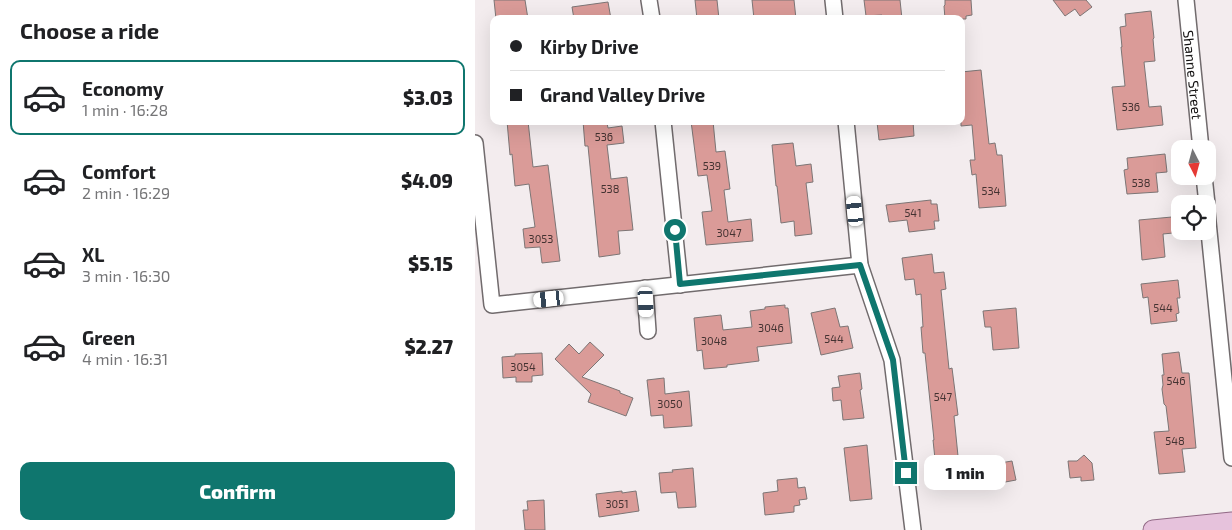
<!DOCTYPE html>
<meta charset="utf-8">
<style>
body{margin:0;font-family:"Exo 2",sans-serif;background:#f2f2f2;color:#202124;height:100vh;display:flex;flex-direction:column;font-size:19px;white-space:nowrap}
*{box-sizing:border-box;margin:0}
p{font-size:16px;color:#757577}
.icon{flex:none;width:28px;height:28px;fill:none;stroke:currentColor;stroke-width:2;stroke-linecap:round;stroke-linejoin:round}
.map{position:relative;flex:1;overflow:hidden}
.panel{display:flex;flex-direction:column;background:#fff;width:475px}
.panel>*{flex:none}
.banner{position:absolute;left:15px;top:15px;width:475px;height:110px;border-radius:10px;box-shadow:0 5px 20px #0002;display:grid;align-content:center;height:110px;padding:0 20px;background:#fff}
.needle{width:32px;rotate:174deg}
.buttons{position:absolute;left:696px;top:140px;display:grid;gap:10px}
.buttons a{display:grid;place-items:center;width:45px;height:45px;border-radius:10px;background:#fff;box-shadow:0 5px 20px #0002;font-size:25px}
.end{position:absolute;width:22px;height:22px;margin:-11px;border:6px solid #0f766e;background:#fff;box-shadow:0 0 0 2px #fff}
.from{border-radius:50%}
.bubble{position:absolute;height:35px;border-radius:10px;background:#fff;box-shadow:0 5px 20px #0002;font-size:16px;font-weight:800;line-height:35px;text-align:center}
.car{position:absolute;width:15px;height:30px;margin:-15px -8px;border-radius:6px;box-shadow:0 0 4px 1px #0007;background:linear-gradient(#fff 24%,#345 0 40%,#fff 0 76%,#345 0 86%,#fff 0)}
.banner b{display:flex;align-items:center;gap:18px;height:48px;font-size:19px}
.banner b+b{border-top:1px solid #e0e0e0}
.banner i{width:12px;height:12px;background:#202124}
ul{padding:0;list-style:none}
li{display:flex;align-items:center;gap:15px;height:75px;margin:0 10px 8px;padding:0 10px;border:2px solid transparent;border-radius:10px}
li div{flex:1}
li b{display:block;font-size:19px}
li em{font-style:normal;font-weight:800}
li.selected{border-color:#0f766e}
li>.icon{width:45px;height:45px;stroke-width:1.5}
h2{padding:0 20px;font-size:22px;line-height:60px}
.cta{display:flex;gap:10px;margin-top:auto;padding:10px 20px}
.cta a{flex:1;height:58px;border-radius:10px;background:#0f766e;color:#fff;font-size:20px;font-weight:800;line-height:58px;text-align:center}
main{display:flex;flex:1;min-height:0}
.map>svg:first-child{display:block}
.building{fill:#da9b98;stroke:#7c7575}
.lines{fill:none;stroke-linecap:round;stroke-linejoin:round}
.minor-casing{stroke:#716b6d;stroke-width:18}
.major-casing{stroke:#916985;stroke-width:21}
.minor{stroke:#fff;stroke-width:15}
.major{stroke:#e6c2dc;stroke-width:19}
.route{stroke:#0f766e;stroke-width:6}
.labels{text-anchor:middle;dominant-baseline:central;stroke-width:4.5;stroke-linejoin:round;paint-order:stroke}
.number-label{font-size:11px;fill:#433231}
.street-label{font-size:14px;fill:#110f0f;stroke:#fff}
</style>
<main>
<section class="panel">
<h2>Choose a ride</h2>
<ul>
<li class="selected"><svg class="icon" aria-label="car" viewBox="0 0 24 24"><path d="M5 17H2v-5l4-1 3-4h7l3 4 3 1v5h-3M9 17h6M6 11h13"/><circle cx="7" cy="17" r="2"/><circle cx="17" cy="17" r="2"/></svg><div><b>Economy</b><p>1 min · 16:28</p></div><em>$3.03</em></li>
<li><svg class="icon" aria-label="car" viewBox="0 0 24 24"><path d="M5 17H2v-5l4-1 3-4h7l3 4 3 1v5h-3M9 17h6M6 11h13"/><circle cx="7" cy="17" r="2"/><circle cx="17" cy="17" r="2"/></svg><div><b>Comfort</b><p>2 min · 16:29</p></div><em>$4.09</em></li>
<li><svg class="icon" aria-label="car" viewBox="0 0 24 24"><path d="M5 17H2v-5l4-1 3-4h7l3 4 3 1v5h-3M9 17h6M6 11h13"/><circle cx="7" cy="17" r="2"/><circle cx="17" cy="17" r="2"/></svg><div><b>XL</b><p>3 min · 16:30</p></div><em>$5.15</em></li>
<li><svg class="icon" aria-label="car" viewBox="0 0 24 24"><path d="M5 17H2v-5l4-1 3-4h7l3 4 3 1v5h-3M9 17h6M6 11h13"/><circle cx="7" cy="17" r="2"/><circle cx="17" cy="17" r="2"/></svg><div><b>Green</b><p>4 min · 16:31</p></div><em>$2.27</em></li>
</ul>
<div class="cta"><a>Confirm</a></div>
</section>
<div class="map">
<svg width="757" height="530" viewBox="0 0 757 530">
<rect width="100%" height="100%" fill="#f3ecee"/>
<g class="building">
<path d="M19 0H50L53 19H21Z"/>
<path d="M220 0H242L244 19H222Z"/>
<path d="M277 0H319L321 19H279Z"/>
<path d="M389 0H425L427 19H407V15L391 16Z"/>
<path d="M470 0H496L497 15 491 16V19H470L469 6 470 5Z"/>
<path d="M578 0H611L617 7 605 16 600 9 590 16Z"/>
<path d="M133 2 136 19H99L97 7Z"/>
<path d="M676 11 679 38 678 39 680 61 669 62 674 107 686 106 688 125 642 130 637 87 650 86 646 47H647L645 27 651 26 650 14Z"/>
<path d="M506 70 514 144 520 143 522 155H527L531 206 504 208 501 174 497 175 495 160H500L497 125 486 126V72Z"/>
<path d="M32 121H53L58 167 73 165 85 261 67 263 65 247 50 248 48 229 60 227 54 184 40 186 37 154 35 155Z"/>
<path d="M108 121H130V123H132L133 128 147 126 149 143 132 145 136 179 152 177 158 230 143 231 145 254 124 257 113 146H110Z"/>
<path d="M216 121H238L241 152 250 151 255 189 249 190 253 222 276 219 278 241 231 245 227 212 237 211 232 175 223 176Z"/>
<path d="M416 121H438L439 136 404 140 402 122Z"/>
<path d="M318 143 321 166 336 164 338 182 331 183 337 234 320 236 319 221 306 223 302 186H301L297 145Z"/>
<path d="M690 154 692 172 681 173 683 192 652 194 649 170 653 169 652 158Z"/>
<path d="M456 200V204H462L464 221H459L460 229 434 232 432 220 414 222 411 205Z"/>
<path d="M697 217 698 233 688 234 690 257 667 260 664 220Z"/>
<path d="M457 254 459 273 469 272 471 289 466 290 474 369 477 368 483 415 479 416 483 456H490L492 468 524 461 525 463 537 461 541 480 525 483 524 481 510 484 509 482 485 484 486 486 465 488 462 459H460L458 440H459L450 353H448L446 327H448L446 294 441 295 439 279 430 280 427 258Z"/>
<path d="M703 280 705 298H702L704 313 701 314 702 321 676 324 673 297 668 298 666 284Z"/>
<path d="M310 305V308H313L317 343 282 347 284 361 252 365V367L229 369 227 350 222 351 219 318 246 315 248 330 277 327 275 311 290 309V307Z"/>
<path d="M360 308 365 327 373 326 378 348 346 355 336 313Z"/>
<path d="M541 308 544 348 518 350 516 327H510L508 311Z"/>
<path d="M115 342 129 355 107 377 145 391V393L158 398 151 416 113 402 116 394 80 359 94 344 104 354Z"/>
<path d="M704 352 707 373H714L721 448 707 449 710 472 684 474 679 432 694 431 691 406 689 404 687 389 688 385 687 375H689L687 354Z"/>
<path d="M67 353 68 375 57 376V382H41V377L28 378 27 357 40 356V354Z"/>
<path d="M385 373 387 389 385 390 389 418 368 420 366 400 358 401 357 388 365 387 363 376Z"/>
<path d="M189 378 190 394 214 391 217 426 189 428 188 415 176 416 172 380Z"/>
<path d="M392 445 397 499 375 501 369 448Z"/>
<path d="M609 455 617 463 619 480 606 481V477L595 478 593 461H602Z"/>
<path d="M218 468 221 507 203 508 201 492 186 493 184 473 198 472 197 470Z"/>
<path d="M322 478 323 488 330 487 332 499 324 500 325 505 319 506V512L290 515 288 493 303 491 302 480Z"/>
<path d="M147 491V493L161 491 164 511 124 517 121 494Z"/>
<path d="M69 500 70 530H50L48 510H53L52 501Z"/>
</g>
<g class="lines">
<g class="minor-casing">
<g id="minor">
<path d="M174 0 177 19"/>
<path d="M358 0 360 19"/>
<path id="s1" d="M711 0 726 149"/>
<path d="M188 121 205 285"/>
<path d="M371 121 385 265 417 360 438 530"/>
<path d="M0 143 17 305 385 265"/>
<path d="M729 176 732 204"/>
<path d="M732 212 757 458"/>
<path d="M170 288 173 331"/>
</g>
</g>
<g class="major-casing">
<path id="major" d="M678 530 757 522"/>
</g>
<use href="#minor" class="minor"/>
<use href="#major" class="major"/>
</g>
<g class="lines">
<path class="route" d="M200 230 205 284 385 265 418 360 431 473"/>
</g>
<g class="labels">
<g class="number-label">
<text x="656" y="106">536</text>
<text x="129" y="136">536</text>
<text x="237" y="165">539</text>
<text x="666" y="182">538</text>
<text x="135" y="188">538</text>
<text x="516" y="190">534</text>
<text x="438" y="212">541</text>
<text x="254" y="232">3047</text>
<text x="66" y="238">3053</text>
<text x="688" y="307">544</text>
<text x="296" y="327">3046</text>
<text x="359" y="338">544</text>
<text x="239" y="340">3048</text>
<text x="48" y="366">3054</text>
<text x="701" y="380">546</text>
<text x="468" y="396">547</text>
<text x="195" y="403">3050</text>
<text x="700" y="440">548</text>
<text x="142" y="503">3051</text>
</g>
<g class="street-label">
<text stroke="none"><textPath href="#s1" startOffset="75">Shanne Street</textPath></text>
</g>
</g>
</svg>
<div class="buttons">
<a><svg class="needle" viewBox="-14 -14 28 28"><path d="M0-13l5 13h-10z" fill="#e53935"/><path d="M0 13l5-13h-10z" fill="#757577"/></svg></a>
<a><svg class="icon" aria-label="locate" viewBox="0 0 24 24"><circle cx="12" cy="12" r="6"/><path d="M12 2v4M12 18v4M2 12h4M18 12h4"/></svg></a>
</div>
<i class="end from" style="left:200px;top:230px"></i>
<i class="end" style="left:431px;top:473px"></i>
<div class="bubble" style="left:449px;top:455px;width:82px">1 min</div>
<i class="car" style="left:380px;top:211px;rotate:354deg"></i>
<i class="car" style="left:74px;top:299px;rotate:264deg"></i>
<i class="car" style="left:171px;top:302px;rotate:177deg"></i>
<div class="banner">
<b><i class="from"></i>Kirby Drive</b>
<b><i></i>Grand Valley Drive</b>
</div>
</div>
</main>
